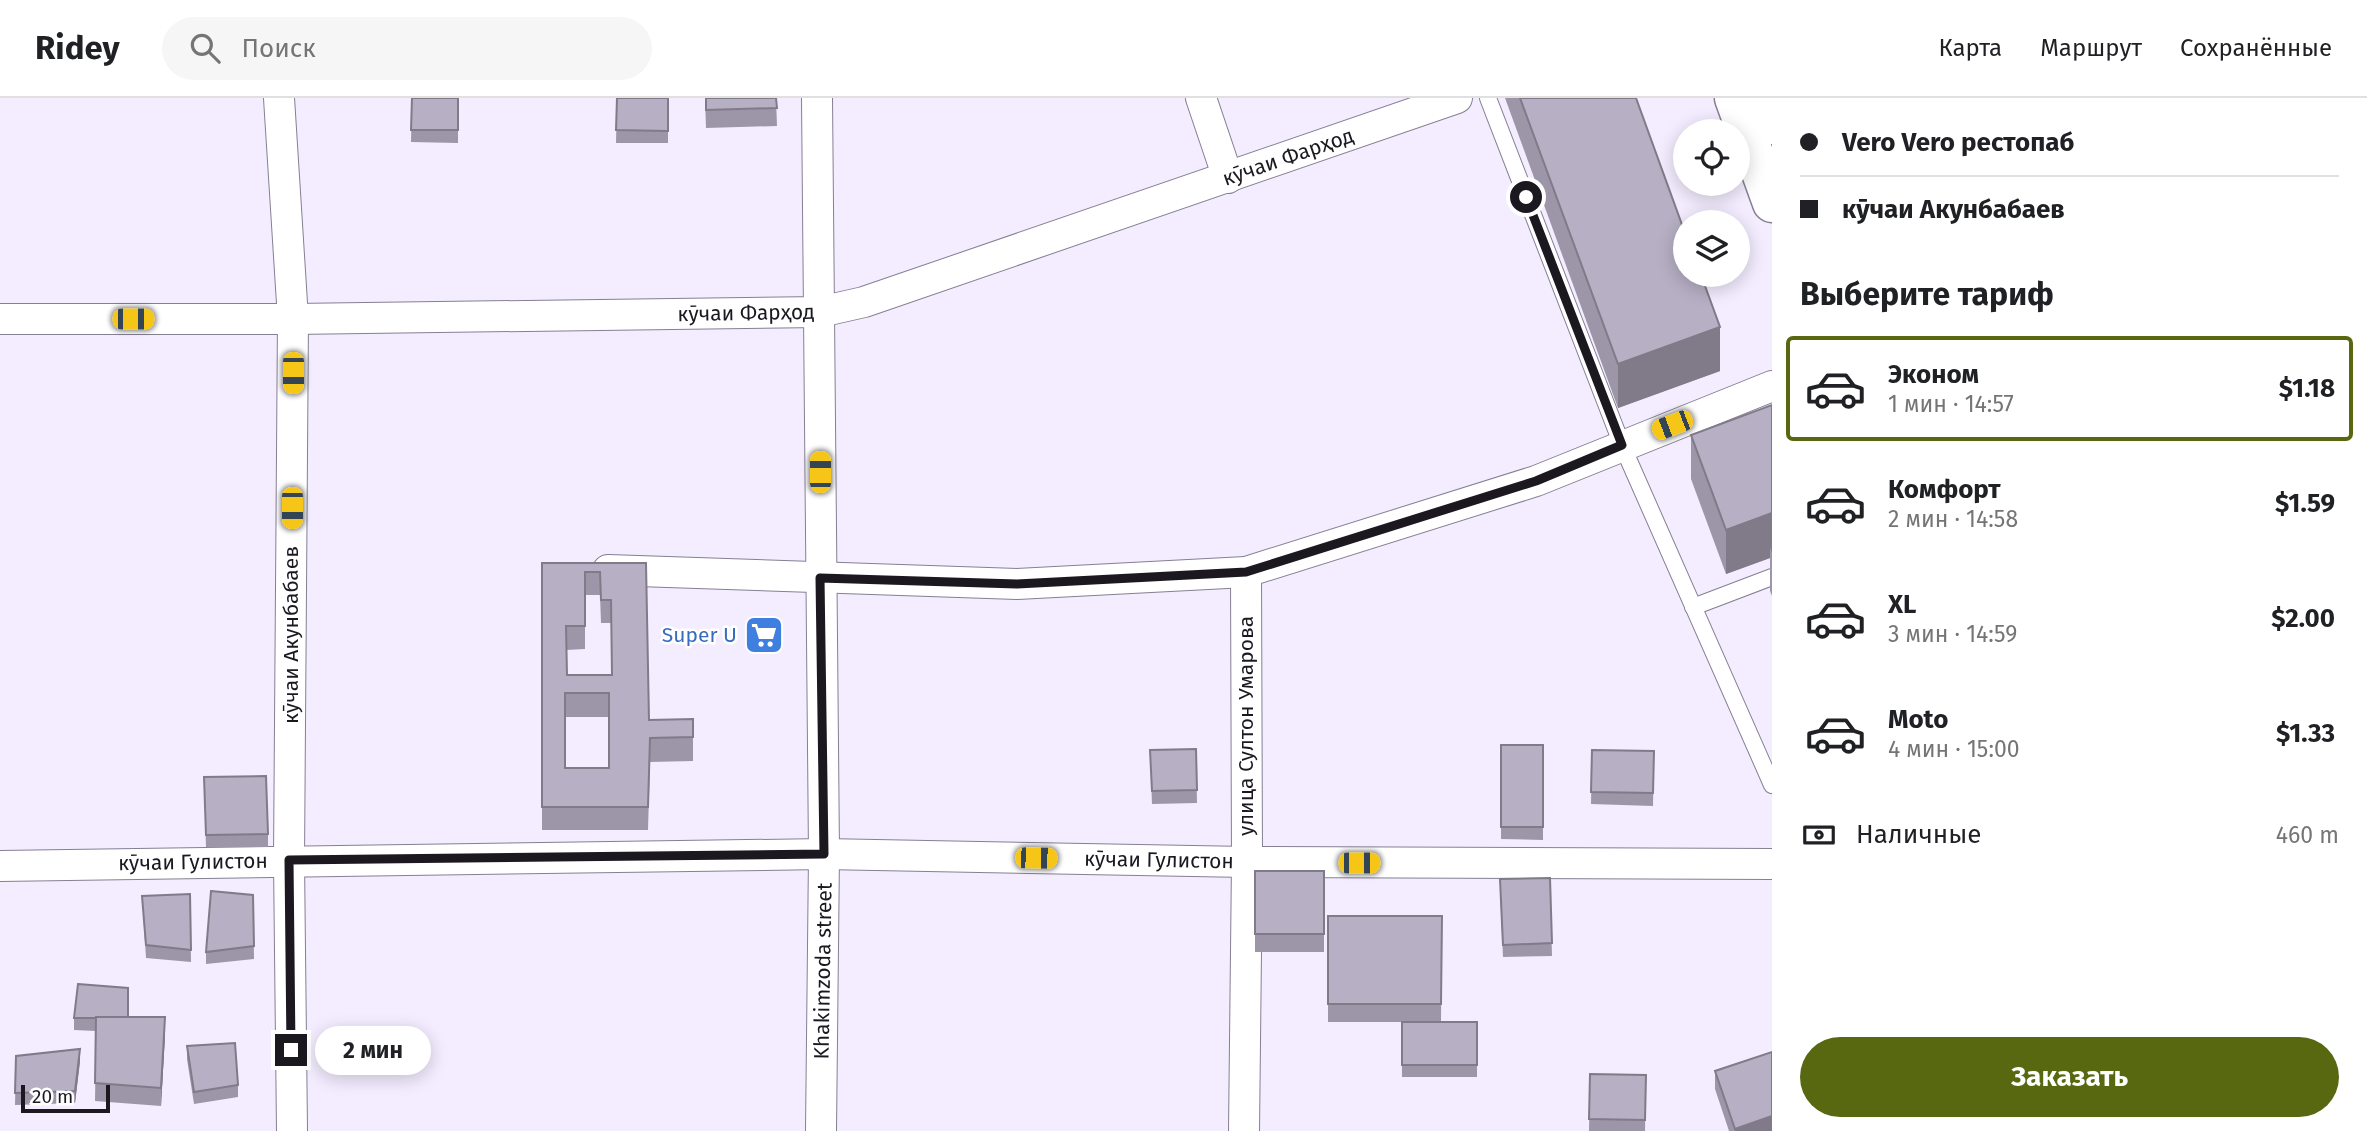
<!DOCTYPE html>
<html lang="ru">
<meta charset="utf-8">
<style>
body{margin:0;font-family:"Fira Sans",sans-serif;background:#f6f6f6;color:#202124;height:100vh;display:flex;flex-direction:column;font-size:26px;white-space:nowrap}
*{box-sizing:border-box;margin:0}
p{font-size:23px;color:#757577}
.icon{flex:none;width:38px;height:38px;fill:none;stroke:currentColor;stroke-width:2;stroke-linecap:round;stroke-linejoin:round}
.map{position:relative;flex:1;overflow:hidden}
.sheet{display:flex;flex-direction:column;background:#fff;width:595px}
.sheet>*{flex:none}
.top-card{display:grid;align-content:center;height:154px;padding:0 28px;background:#fff}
.tools{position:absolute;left:1673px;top:21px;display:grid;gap:14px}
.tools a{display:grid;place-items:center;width:77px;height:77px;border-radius:50%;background:#fff;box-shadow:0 4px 18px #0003;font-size:35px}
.scale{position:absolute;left:21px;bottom:18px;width:89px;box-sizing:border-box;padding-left:7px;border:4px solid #1b1820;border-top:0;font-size:19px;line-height:24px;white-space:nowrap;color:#1b1820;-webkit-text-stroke:5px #fff;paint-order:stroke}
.end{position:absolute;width:32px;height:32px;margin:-16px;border:9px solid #1b1820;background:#fff;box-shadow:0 0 0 4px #fff}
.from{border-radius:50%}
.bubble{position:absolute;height:49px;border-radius:24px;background:#fff;box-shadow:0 4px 18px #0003;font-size:23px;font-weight:700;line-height:49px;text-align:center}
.car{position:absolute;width:21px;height:42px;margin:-21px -10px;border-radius:9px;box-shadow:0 0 5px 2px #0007;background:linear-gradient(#f5c518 24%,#345 0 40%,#f5c518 0 76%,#345 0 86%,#f5c518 0)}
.top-card b{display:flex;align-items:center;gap:24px;height:66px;font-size:26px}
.top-card b+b{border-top:2px solid #e0e0e0}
.top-card i{width:18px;height:18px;background:#202124}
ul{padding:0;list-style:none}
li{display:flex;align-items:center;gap:21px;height:105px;margin:0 14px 10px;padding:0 14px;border:4px solid transparent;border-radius:7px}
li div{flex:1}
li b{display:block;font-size:26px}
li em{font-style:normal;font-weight:700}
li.selected{border-color:#576811}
li>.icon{width:63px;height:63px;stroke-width:1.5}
h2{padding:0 28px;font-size:32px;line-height:84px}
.pay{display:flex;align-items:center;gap:18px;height:77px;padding:0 28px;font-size:26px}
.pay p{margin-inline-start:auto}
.button{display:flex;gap:14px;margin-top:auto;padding:14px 28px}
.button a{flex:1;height:80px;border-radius:42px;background:#576811;color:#fff;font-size:28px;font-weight:700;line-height:80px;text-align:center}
header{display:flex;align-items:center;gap:42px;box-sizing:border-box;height:98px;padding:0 35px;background:#fff;border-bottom:2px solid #e0e0e0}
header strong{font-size:33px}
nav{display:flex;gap:38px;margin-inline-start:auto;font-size:24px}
.search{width:490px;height:63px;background:#f6f6f6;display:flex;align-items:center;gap:18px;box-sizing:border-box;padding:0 24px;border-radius:38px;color:#757577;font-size:26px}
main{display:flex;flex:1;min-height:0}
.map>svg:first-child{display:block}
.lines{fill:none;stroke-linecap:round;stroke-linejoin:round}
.lane-casing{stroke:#867f93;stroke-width:18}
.street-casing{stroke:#867f93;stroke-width:32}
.highway-casing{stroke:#867f93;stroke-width:41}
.lane{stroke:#fff;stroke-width:16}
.street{stroke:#fff;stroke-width:30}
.highway{stroke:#fff;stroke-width:38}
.wall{fill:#9d96a9;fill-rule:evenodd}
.shaded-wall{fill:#807a89}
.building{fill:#b7afc4;stroke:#807a89;stroke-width:2;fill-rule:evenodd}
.route{stroke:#1b1820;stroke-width:9}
.labels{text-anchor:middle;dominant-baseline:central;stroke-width:5;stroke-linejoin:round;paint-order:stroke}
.street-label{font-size:21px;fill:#1b1820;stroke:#fff}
.shop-label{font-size:21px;fill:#366cbe;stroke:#fff;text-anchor:end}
</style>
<header>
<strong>Ridey</strong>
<div class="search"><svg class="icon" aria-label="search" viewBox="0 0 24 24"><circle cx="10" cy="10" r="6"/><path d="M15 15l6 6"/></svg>Поиск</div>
<nav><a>Карта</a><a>Маршрут</a><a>Сохранённые</a></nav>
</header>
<main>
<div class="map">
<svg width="1772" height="1033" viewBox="0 0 1772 1033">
<rect width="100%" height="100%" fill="#f3edff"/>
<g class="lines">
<g class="lane-casing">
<g id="lane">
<path d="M1488 0 1622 347 1772 687"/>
<path d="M1693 509 1772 479"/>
</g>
</g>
<g class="street-casing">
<g id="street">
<path d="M279 0 293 221 289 762 292 1033"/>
<path d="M817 0 824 756 821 1033"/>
<path d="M1201 0 1228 80"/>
<path d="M0 221H293L820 214 864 204 1457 0"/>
<path d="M608 472 1017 486 1246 474 1536 383 1772 288"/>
<path d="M0 768 824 756 1247 764 1772 766"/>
<path d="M1244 1033 1247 764 1246 474"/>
</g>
</g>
<g class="highway-casing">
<g id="highway">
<path d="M1734 0 1772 105"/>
<path d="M1762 0 1772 27"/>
</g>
</g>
<use href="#lane" class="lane"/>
<use href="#street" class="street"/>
<use href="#highway" class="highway"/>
</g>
<g class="wall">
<path d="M412 0H458V45L411 44Z"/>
<path d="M617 0H668V45H616Z"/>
<path d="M705 0H776L777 28 706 30Z"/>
<path d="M1505 0H1636L1720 273 1618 310Z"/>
<path d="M1772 307V498L1770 493V460L1726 476 1691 381V337Z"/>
<path d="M542 465H646L649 622 693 621V663L650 664 648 732H542ZM585 497H600L601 525H611L612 577H567L566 552 585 551ZM565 619H609V670H565Z"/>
<path d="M1501 647H1543V742L1501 741Z"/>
<path d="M1196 651 1197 705 1152 706 1150 652Z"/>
<path d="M1592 652 1654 653 1653 708 1591 706Z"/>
<path d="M204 679 268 736V749H206Z"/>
<rect x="1255" y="773" width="69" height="81"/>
<path d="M1550 780 1552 858 1503 859 1500 794Z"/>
<path d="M190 796 191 864 146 860 142 798Z"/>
<path d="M253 797 254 861 206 866V854Z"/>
<path d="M1328 818H1442L1441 924H1477V979H1402V924H1433H1328Z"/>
<path d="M128 919 165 937 161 1008 95 1003 96 933 74 932V920Z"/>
<path d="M187 948 238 987V999L194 1006 187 961Z"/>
<path d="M16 958 80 963 75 1005 15 1007Z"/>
<path d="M1715 973 1772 1033H1729L1715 991Z"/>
<path d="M1590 976 1646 977 1645 1033H1589Z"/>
</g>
<g class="shaded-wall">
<path d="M1720 229V273L1618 310V266Z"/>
<path d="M1772 415V455L1770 449V460L1726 476V432Z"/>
<path d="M165 919V937L161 1008V990Z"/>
<path d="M80 951V963L75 1005V993Z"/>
<path d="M1772 1018V1033H1735V1031Z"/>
</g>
<g class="building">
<path d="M412 0H458V32H411Z"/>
<path d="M617 0H668V33L616 32Z"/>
<path d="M706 0H776L777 10 706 12Z"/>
<path d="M1520 0H1636L1685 135V177H1701L1720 229 1618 266Z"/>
<path d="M1772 307V415L1726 432 1691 337Z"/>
<path d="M542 465H646L649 622 693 621V639L650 640 648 709H542ZM585 474H600L601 502H611L612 577H567L566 528H585ZM565 595H609V670H565Z"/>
<rect x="1501" y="647" width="42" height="82"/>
<path d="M1196 651 1197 692 1152 693 1150 652Z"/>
<path d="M1592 652 1654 653 1653 695 1591 694Z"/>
<path d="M266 678 268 736 206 737 204 679Z"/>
<rect x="1255" y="773" width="69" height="63"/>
<path d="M1550 780 1552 845 1503 847 1500 781Z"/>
<path d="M211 793 253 797 254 848 206 854Z"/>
<path d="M190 796 191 852 146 847 142 798Z"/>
<path d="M1328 818H1442L1441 906H1328Z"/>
<path d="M78 886 128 890V919H96V920H74Z"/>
<path d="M96 919H165L161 990 95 985Z"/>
<rect x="1402" y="924" width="75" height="43"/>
<path d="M235 945 238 987 194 994 187 948Z"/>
<path d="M80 951 75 993 15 995 16 958Z"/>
<path d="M1772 954V1018L1735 1031 1715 973Z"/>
<path d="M1590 976 1646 977 1645 1022 1589 1021Z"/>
</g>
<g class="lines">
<path class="route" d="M291 952 289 762 824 756 820 480 1017 486 1246 474 1536 383 1622 347 1526 99"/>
</g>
<defs>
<g id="supermarket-square" transform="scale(2.0125)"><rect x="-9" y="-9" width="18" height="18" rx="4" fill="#3f7fe0" stroke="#fff"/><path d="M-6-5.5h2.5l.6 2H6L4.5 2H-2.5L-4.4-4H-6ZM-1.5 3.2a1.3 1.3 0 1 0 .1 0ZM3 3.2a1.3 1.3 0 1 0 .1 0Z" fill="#fff"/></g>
</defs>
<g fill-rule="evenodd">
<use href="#supermarket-square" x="764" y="537"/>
</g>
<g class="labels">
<g class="street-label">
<text transform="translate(1288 59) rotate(-19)">кӯчаи Фарҳод</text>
<text transform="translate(746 215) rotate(-1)">кӯчаи Фарҳод</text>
<text transform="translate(291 537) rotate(-90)">кӯчаи Акунбабаев</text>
<text transform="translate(1246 628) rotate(-90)">улица Султон Умарова</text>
<text transform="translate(1159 762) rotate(1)">кӯчаи Гулистон</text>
<text transform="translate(193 764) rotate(-1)">кӯчаи Гулистон</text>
<text transform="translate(823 873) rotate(-89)">Khakimzoda street</text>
</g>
<g class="shop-label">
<text x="737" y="537">Super U</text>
</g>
</g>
</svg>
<div class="tools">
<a><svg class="icon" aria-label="locate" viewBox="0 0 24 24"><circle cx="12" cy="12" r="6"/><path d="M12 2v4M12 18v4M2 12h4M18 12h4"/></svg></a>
<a><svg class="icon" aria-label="layers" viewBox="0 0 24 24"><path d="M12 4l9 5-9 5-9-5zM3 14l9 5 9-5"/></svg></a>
</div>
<div class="scale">20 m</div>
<i class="end from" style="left:1526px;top:99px"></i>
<i class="end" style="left:291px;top:952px"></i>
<div class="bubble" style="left:315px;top:928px;width:116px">2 мин</div>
<i class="car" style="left:133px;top:221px;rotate:90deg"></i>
<i class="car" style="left:293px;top:275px;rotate:180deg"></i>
<i class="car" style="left:1672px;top:327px;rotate:249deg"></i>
<i class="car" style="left:820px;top:374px;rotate:0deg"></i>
<i class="car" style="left:292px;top:410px;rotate:180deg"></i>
<i class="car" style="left:1036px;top:760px;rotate:91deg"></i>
<i class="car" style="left:1359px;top:765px;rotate:90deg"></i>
</div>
<section class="sheet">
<div class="top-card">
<b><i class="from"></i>Vero Vero рестопаб</b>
<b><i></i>кӯчаи Акунбабаев</b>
</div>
<h2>Выберите тариф</h2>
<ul>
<li class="selected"><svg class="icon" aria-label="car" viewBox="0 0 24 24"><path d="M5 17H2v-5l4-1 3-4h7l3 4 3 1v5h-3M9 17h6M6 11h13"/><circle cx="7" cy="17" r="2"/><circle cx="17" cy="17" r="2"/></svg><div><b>Эконом</b><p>1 мин · 14:57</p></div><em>$1.18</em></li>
<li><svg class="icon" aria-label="car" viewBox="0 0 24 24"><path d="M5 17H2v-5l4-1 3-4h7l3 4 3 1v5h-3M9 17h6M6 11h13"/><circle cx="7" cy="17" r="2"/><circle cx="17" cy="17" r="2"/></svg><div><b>Комфорт</b><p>2 мин · 14:58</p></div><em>$1.59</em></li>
<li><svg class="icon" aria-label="car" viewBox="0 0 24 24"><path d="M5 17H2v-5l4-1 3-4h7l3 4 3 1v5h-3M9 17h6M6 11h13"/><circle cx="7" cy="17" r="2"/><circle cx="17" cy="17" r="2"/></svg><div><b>XL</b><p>3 мин · 14:59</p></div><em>$2.00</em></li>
<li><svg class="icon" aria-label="car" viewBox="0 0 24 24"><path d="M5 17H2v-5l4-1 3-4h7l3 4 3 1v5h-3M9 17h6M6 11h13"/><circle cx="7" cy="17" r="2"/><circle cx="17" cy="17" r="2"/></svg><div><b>Moto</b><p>4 мин · 15:00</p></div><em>$1.33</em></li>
</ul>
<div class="pay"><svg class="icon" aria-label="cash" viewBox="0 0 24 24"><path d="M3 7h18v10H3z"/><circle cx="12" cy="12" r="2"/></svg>Наличные<p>460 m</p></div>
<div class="button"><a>Заказать</a></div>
</section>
</main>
